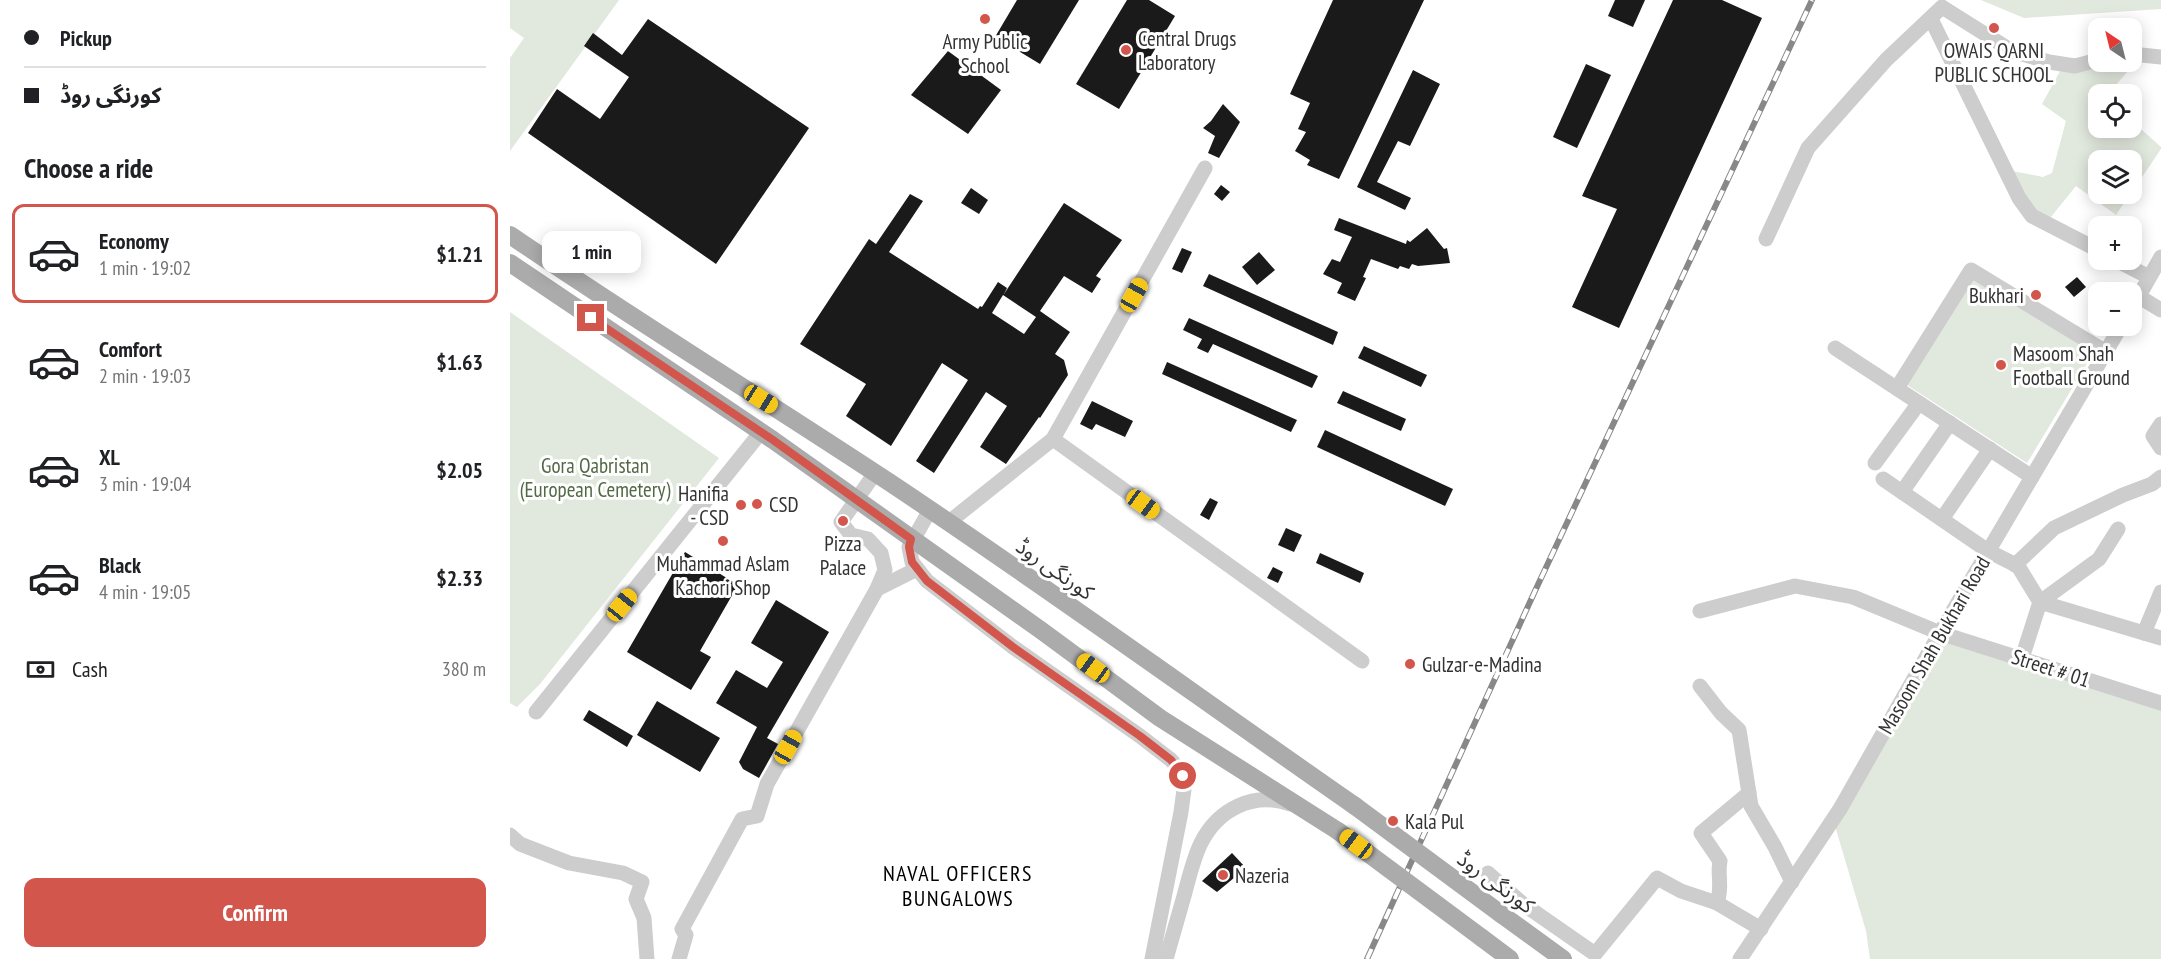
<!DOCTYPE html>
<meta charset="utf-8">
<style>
body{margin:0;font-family:"PT Sans Narrow","Noto Sans Arabic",sans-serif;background:#f2f2f2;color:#202124;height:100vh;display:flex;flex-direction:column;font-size:22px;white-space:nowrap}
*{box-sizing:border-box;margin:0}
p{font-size:20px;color:#757577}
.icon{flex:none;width:33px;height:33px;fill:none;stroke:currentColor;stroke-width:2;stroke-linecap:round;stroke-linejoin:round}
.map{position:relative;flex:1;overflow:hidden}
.drawer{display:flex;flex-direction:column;background:#fff;width:510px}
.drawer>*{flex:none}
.guide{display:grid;align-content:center;height:132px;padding:0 24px;background:#fff}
.needle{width:39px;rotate:325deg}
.tools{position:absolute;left:1578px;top:18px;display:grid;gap:12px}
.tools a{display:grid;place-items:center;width:54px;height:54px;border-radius:12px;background:#fff;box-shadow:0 3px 15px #0003;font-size:30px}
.end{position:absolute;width:27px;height:27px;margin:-14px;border:8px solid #d3564c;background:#fff;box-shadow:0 0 0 3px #fff}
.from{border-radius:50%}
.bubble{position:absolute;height:42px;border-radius:12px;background:#fff;box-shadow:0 3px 15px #0003;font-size:20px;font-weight:700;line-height:42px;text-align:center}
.car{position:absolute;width:18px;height:36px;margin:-18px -9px;border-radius:8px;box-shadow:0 0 4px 2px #0007;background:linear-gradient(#f5c518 24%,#345 0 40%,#f5c518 0 76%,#345 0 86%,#f5c518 0)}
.guide b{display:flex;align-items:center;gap:21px;height:57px;font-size:22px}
.guide b+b{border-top:2px solid #e0e0e0}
.guide i{width:15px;height:15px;background:#202124}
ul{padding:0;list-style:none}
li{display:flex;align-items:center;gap:18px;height:99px;margin:0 12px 9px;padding:0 12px;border:3px solid transparent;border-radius:12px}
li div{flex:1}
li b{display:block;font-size:22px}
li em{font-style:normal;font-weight:700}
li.selected{border-color:#d3564c}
li>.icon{width:54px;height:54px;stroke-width:1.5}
h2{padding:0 24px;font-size:27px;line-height:72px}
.pay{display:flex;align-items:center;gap:15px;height:66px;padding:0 24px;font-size:22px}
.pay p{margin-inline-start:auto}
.cta{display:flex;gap:12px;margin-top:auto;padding:12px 24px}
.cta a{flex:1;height:69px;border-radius:12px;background:#d3564c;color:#fff;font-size:24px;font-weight:700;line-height:69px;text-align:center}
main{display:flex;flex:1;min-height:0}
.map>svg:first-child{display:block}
.green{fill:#e1e8dd}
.building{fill:#1a1a1a;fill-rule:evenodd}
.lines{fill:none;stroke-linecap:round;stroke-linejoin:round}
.minor{stroke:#cdcdcd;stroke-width:15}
.major{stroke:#ababab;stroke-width:18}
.rail-casing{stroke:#888;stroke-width:6}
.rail{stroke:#fff;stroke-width:4;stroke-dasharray:11;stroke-linecap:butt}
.major-bridge{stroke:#ababab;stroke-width:18}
.route{stroke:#d3564c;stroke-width:8}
.poi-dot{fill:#d3564c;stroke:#fff;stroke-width:2}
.labels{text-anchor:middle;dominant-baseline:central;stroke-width:6;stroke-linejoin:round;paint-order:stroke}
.poi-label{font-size:21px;fill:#333;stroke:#fff;text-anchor:start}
.park-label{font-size:21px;fill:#516a44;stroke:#fff}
.street-label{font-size:21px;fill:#333;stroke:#fff}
.neighbourhood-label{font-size:22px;letter-spacing:1.5px;fill:#000;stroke:#fff}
</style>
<main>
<section class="drawer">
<div class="guide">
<b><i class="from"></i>Pickup</b>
<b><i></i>کورنگی روڈ</b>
</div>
<h2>Choose a ride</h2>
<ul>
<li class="selected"><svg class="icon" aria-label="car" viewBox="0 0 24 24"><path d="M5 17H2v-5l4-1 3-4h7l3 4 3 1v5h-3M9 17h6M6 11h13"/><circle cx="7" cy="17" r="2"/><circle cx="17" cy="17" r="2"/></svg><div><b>Economy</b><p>1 min · 19:02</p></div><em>$1.21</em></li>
<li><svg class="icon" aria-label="car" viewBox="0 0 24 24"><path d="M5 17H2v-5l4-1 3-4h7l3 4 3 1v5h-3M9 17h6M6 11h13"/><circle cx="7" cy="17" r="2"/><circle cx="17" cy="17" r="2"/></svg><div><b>Comfort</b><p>2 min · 19:03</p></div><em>$1.63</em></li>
<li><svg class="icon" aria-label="car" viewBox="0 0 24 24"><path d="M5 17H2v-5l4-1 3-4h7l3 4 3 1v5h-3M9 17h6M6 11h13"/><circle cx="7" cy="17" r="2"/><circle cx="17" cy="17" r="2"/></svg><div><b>XL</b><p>3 min · 19:04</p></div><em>$2.05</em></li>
<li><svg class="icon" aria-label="car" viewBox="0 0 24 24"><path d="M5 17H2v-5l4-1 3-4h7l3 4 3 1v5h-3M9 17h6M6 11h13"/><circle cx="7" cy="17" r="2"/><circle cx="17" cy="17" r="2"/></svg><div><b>Black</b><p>4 min · 19:05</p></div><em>$2.33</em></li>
</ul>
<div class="pay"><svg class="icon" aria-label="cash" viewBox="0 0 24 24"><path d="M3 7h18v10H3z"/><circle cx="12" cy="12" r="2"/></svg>Cash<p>380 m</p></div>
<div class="cta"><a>Confirm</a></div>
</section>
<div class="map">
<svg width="1651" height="959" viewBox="0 0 1651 959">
<rect width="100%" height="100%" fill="#fff"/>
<g class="green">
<path d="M0 0H109L0 151V58L14 38 0 28Z"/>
<path d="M1471 0H1651V9L1514 18Z"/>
<path d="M1588 62H1612L1610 66 1618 71 1604 87 1603 94H1588V128H1622V121L1651 147V149L1622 192V160H1588V194H1620L1606 215 1566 186 1536 223 1497 170 1533 177 1542 173 1556 121 1532 104 1554 64Z"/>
<path d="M1463 271 1587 347 1517 463 1394 383Z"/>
<path d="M0 312 209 458 30 684 7 707 0 703Z"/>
<path d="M1430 633 1651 704V959H1360L1356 931 1323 819Z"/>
</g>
<g class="building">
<path d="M507 0H569L530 64 485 37Z"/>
<path d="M617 0H639L665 16 609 109 566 84Z"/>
<path d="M823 0H914L829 179 797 165 800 160 785 151 796 132 788 129 800 103 780 94Z"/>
<path d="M1105 0H1135L1123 27 1098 16Z"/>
<path d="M1163 0H1212L1252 18 1109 328 1062 307 1107 209 1072 196Z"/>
<path d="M138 19 299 128 206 264 18 133 47 89 90 119 119 77 74 46 83 33 112 55Z"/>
<path d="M438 51 491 90 458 134 401 95Z"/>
<path d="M1076 64 1101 75 1067 148 1043 137Z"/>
<path d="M903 70 930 84 900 146 888 141 867 182 901 198 895 210 847 187Z"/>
<path d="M713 104 730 122 709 158 698 153 705 136 693 128 701 121Z"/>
<path d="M711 185 720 192 712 201 704 194Z"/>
<path d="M461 188 478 200 469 214 451 203Z"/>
<path d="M400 194 413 201 379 252 468 309 470 306 472 307 488 282 497 288 494 294 554 203 612 240 586 276 591 279 582 293 554 276 530 311 560 332 545 354 554 360 558 375 530 418 529 417 496 464 470 447 497 406 476 392 424 473 406 461 458 380 432 363 381 446 336 416 356 384 290 344 359 239 366 244ZM493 295 526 317 514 334 482 313Z"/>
<path d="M829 218 896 244 897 240 900 242 917 228 934 249 937 248 940 263 908 266 902 264 899 269 890 266 888 269 861 259 853 277 856 278 845 301 827 293 832 283 813 274 822 259 830 262 842 237 824 230Z"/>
<path d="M672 248 682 252 672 273 662 269Z"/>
<path d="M749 252 765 270 747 285 732 267Z"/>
<path d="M699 274 828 332 823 345 693 286Z"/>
<path d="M1567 277 1576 287 1564 297 1555 287Z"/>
<path d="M679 318 808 376 802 388 703 344 698 353 687 348 692 339 673 330Z"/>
<path d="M854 346 917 375 911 387 848 358Z"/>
<path d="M657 362 787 420 781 432 652 374Z"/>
<path d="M833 391 896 419 891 431 827 403Z"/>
<path d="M582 401 623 421 615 437 586 424 582 430 570 424Z"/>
<path d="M815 430 943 489 935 506 807 447Z"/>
<path d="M700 498 708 502 699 520 690 515Z"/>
<path d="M776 528 792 535 784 552 768 545Z"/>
<path d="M175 552 228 585 190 651 201 657 181 690 117 652Z"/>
<path d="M810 553 854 573 850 583 806 563Z"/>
<path d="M763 567 773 572 768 583 757 578Z"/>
<path d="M266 600 319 632 257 738 268 744 249 778 233 769 229 762 247 727 206 703 226 670 257 688 273 662 241 643Z"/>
<path d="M147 701 210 738 190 772 127 735Z"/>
<path d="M79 710 123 736 117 747 73 720Z"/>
<path d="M722 853 736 868 707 892 692 881Z"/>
</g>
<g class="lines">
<g class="minor">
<path d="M1421 19 1509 198 1522 216 1588 250"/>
<path d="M1622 54 1651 57"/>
<path d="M1256 239 1298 148 1376 60 1432 7 1502 51 1539 62 1565 66 1588 60"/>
<path d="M1606 260 1639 277"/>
<path d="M1628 296 1651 310"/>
<path d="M1622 308 1651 257"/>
<path d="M1325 348 1522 477"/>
<path d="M1387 388 1461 270 1596 352"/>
<path d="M1651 424 1643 436 1651 448"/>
<path d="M543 439 852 661"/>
<path d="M1365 463 1409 403"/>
<path d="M1373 479 1478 551 1508 566 1530 602 1651 638"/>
<path d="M1392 492 1440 423"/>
<path d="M420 510 399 547 402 562 417 581 503 647 630 736 661 760 670 770 675 782 671 812 642 959"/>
<path d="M1432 519 1480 449"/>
<path d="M439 522 543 439 695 168"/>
<path d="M1505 565 1544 528 1613 495 1642 484 1651 477"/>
<path d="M367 589 407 569"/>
<path d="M1190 611 1285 586 1343 597 1430 633 1651 703"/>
<path d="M1634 633 1651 592"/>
<path d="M1512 658 1530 602 1589 559 1608 529"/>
<path d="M1190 686 1211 713 1229 730 1241 806 1265 847 1282 882"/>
<path d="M26 712 251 432"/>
<path d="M0 835 10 844 59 863 113 873 132 882 126 899 134 918 137 959"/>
<path d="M978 873 1013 904 1085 954 1147 878 1171 891 1207 903 1251 929"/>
<path d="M1207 903C1213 886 1207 875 1210 861L1191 833 1239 793"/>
<path d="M169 959 176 935 172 929 232 819 247 816 257 784 367 589 375 570 371 553 358 539 341 535 331 522 365 473"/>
<path d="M656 959C662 938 668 917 674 896 679 878 683 859 691 843 708 809 744 791 780 804"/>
<path d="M1230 959 1330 809 1430 633 1611 326"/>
</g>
<g class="major">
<path d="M0 235C126 321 255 400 382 484 538 588 691 699 845 806"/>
<path d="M0 263 263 440 532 631 650 718 828 831"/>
<path d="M991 914 1053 959"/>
<path d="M972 938 1000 959"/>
</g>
<g class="rail-casing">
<path id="rail" d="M857 959 1025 591 1302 0"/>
</g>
<use href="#rail" class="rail"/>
<g class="major-bridge">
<path d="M845 806 991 914"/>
<path d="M828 831 972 938"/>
</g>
</g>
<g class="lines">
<path class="route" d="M81 318 263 440 401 539 399 547 402 562 417 581 503 647 630 736 661 760 673 776"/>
</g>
<g class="poi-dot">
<circle cx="475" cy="19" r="6"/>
<circle cx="1484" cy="28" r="6"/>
<circle cx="616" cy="50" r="6"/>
<circle cx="1526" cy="295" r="6"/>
<circle cx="1491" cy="365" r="6"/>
<circle cx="247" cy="504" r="6"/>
<circle cx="231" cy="505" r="6"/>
<circle cx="333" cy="521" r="6"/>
<circle cx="213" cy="541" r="6"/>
<circle cx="900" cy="664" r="6"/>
<circle cx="883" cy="821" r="6"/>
<circle cx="713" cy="875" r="6"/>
</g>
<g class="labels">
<g class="poi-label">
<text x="628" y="38">Central Drugs<tspan x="628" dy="24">Laboratory</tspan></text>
<text x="475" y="41" text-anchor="middle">Army Public<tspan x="475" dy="24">School</tspan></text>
<text x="1484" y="50" text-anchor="middle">OWAIS QARNI<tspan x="1484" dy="24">PUBLIC SCHOOL</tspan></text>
<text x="1514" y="295" text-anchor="end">Bukhari</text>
<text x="1503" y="353">Masoom Shah<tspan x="1503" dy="24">Football Ground</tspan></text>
<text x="219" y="493" text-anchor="end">Hanifia<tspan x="219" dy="24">- CSD</tspan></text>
<text x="259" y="504">CSD</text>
<text x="333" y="543" text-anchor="middle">Pizza<tspan x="333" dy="24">Palace</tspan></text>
<text x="213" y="563" text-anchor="middle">Muhammad Aslam<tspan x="213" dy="24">Kachori Shop</tspan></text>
<text x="912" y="664">Gulzar-e-Madina</text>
<text x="895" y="821">Kala Pul</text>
<text x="725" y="875">Nazeria</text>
</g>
<g class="park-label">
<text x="85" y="465">Gora Qabristan<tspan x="85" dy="24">(European Cemetery)</tspan></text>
</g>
<g class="street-label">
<text transform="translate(545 569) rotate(35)">کورنگی روڈ</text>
<text transform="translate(1424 645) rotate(-60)">Masoom Shah Bukhari Road</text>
<text transform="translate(1541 668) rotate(18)">Street # 01</text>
<text transform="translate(986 882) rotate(36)">کورنگی روڈ</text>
</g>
<g class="neighbourhood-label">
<text x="448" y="873">NAVAL OFFICERS<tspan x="448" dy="25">BUNGALOWS</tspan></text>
</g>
</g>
</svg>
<div class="tools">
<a><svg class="needle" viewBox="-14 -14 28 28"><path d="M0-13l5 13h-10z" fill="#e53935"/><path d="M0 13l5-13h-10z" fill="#757577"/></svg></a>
<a><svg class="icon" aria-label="locate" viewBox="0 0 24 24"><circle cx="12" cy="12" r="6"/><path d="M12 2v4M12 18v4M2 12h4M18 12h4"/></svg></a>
<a><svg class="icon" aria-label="layers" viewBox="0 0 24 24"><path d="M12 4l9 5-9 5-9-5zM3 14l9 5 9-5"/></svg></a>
<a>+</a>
<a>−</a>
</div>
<i class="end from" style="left:673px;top:776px"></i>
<i class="end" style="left:81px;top:318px"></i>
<div class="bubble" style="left:32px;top:231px;width:99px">1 min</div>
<i class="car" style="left:624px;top:295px;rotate:29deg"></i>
<i class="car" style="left:251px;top:399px;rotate:122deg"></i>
<i class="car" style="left:633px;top:504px;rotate:126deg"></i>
<i class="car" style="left:112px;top:605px;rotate:39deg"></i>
<i class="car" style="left:583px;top:668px;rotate:306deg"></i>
<i class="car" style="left:278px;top:747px;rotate:29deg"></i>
<i class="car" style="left:846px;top:844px;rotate:307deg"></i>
</div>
</main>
